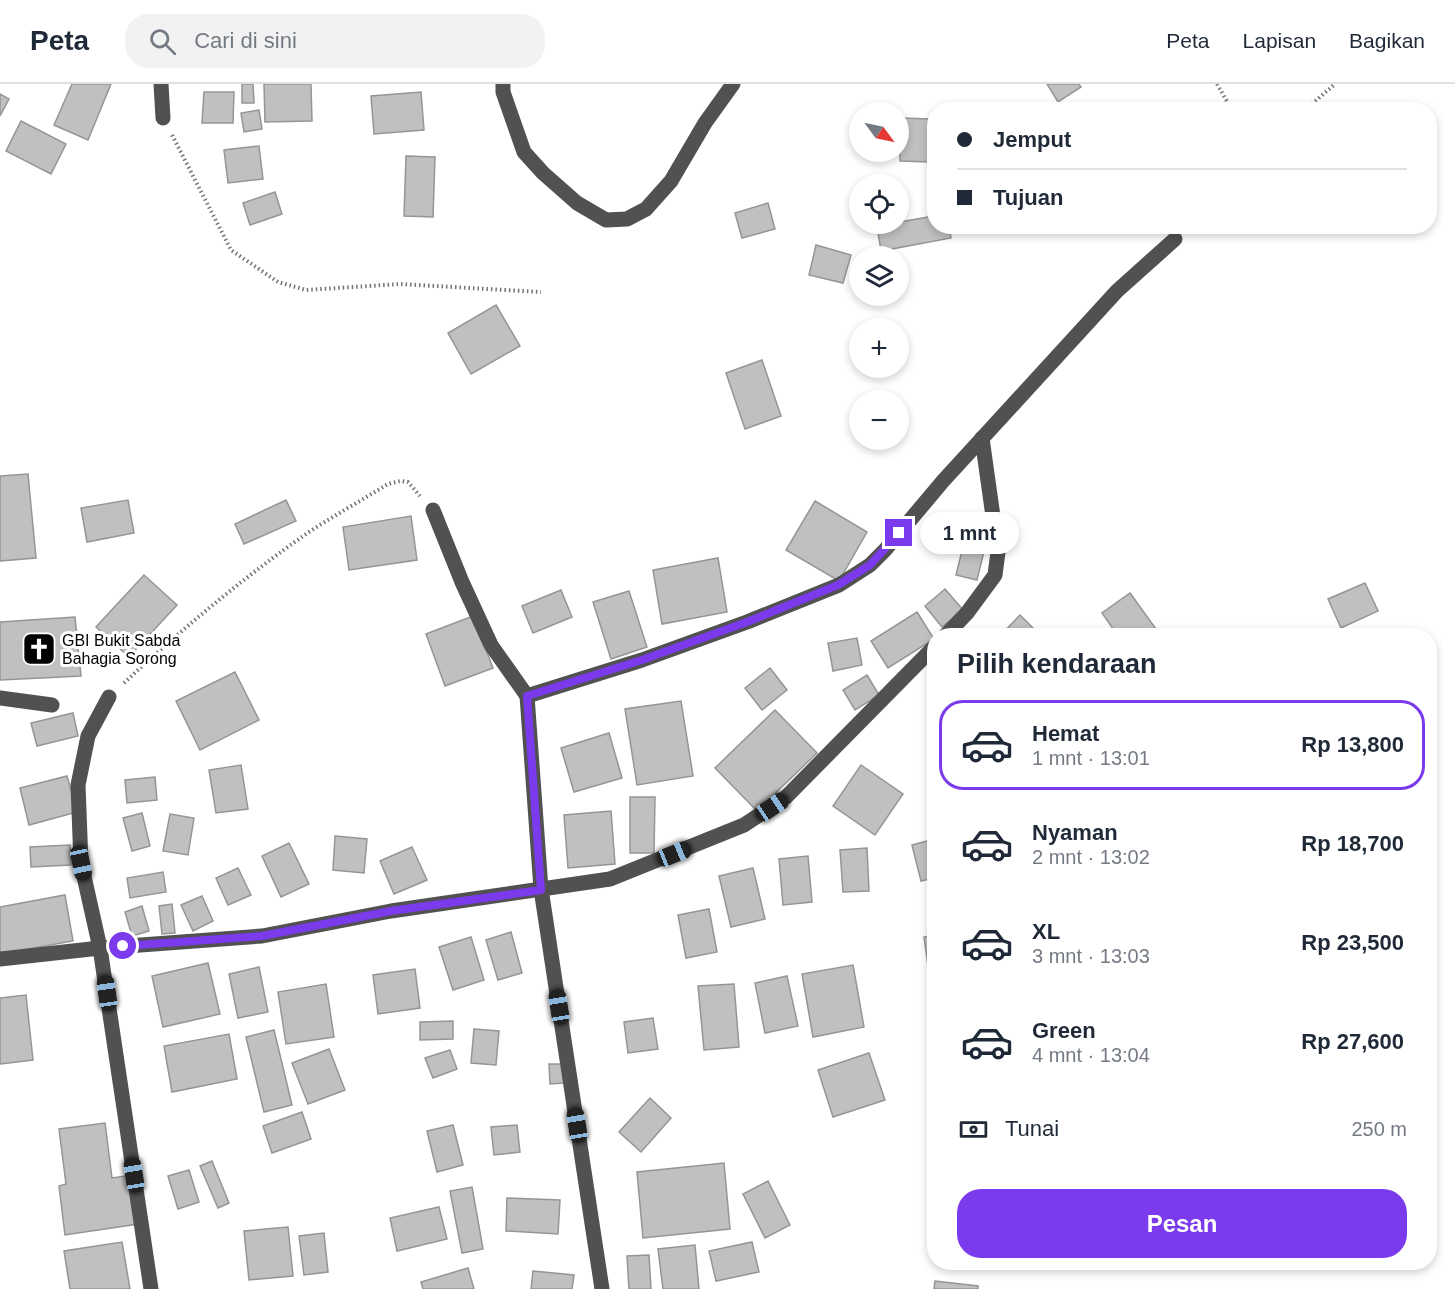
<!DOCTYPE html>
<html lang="id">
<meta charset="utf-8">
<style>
body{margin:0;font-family:Helvetica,sans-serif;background:#f2f2f3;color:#1f2937;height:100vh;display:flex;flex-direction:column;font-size:22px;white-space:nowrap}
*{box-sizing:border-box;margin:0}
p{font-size:20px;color:#747a83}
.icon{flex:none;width:33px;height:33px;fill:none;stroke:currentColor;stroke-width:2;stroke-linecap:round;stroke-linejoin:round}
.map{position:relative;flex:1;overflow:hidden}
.sheet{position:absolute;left:927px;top:544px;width:510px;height:642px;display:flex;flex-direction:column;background:#fff;border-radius:24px;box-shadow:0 3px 9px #0003}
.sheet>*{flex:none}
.hud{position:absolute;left:927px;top:18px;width:510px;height:132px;border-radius:24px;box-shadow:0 3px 9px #0003;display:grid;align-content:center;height:132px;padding:0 30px;background:#fff}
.needle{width:39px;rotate:123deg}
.controls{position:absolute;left:849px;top:18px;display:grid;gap:12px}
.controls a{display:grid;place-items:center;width:60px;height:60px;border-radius:50%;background:#fff;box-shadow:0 3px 9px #0003;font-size:30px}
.end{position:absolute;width:27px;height:27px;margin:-14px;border:8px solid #7c3aed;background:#fff;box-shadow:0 0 0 3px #fff}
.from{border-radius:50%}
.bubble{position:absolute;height:42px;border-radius:21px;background:#fff;box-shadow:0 3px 9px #0003;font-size:20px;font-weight:800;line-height:42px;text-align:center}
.car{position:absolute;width:18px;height:36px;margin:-18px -9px;border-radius:8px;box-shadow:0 0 4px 2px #0007;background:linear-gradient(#222 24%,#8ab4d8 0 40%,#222 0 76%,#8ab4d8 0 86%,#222 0)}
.hud b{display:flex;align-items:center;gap:21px;height:57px;font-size:22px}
.hud b+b{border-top:2px solid #e0e1e3}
.hud i{width:15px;height:15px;background:#1f2937}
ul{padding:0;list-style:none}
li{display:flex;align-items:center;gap:18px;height:90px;margin:0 12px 9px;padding:0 18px;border:3px solid transparent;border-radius:24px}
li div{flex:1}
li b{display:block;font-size:22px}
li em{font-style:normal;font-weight:800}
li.active{border-color:#7c3aed}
li>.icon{width:54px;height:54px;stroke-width:1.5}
h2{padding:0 30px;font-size:27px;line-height:72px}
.pay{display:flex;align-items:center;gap:15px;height:66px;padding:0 30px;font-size:22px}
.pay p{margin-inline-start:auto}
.cta{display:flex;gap:12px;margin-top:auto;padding:12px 30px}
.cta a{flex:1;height:69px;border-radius:24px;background:#7c3aed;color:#fff;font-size:24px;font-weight:800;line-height:69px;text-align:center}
header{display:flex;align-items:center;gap:36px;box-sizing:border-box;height:84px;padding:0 30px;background:#fff;border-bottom:2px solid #e0e1e3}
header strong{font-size:28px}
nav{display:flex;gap:33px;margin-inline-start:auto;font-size:21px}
.search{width:420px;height:54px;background:#f2f2f3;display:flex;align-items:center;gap:15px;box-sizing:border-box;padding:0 21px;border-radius:24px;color:#747a83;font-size:22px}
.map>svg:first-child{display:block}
.building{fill:#c0c0c0;stroke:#959595;stroke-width:1.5}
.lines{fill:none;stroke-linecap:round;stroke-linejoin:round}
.path{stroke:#737373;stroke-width:4;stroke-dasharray:1.5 3;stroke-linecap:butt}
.minor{stroke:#515151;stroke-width:15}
.route{stroke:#7c3aed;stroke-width:8}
.labels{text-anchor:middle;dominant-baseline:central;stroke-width:6;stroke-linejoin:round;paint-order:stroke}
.poi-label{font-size:16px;fill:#000;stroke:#fff;text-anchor:start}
</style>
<header>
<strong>Peta</strong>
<div class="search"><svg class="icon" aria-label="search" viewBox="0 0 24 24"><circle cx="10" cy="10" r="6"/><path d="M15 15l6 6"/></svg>Cari di sini</div>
<nav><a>Peta</a><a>Lapisan</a><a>Bagikan</a></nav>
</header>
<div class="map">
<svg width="1455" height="1205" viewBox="0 0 1455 1205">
<rect width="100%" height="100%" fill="#fff"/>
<g class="building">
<path d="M72 0H111L88 56 54 41Z"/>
<path d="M242 0H253L254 19H242Z"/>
<path d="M264 0H311L312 37 265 38Z"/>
<path d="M1047 0H1079L1081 3 1058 18Z"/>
<path d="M204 8H234L233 39H202Z"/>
<path d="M421 8 424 46 374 50 371 12Z"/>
<path d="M0 10 9 15 0 32Z"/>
<path d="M259 26 262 45 244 48 241 29Z"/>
<path d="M901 34 931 35 930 78 900 77Z"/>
<path d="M21 37 66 60 51 90 6 67Z"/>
<path d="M259 62 263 95 228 99 224 66Z"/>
<path d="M406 72 435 73 433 133 404 132Z"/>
<path d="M275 108 282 130 250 141 243 119Z"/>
<path d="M768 119 775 145 742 154 735 129Z"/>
<path d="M934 132V142H949L951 154 881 167 877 142Z"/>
<path d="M816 161 851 171 843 199 809 191Z"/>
<path d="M496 221 520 262 471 290 448 249Z"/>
<path d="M762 276 781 332 745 345 726 289Z"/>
<path d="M28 390 36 474 0 477V392Z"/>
<path d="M128 416 134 449 87 458 81 424Z"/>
<path d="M286 416 296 437 244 460 235 440Z"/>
<path d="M815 417 867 448 839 497 786 466Z"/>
<path d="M411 432 417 476 349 486 343 443Z"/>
<path d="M965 454 986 459 977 496 956 491Z"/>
<path d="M718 474 727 528 662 540 653 486Z"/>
<path d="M144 491 177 521 129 573 96 543Z"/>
<path d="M1365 499 1378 527 1341 544 1328 515Z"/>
<path d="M945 505 963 526 942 543 925 522Z"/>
<path d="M561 506 572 533 533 549 522 522Z"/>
<path d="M629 507 647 563 611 575 593 518Z"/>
<path d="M1130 509 1161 552H1118L1102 529Z"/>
<path d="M917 528 934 555 888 584 871 557Z"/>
<path d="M1020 531 1037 548 1033 552H1000Z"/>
<path d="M473 532 493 584 445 602 426 550Z"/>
<path d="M75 533 81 592 0 596V538Z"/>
<path d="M857 554 862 581 833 587 828 559Z"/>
<path d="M770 584 787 606 762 626 745 604Z"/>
<path d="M235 588 259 636 200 666 176 617Z"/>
<path d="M867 591 879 611 855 626 843 606Z"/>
<path d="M681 617 693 692 637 701 625 625Z"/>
<path d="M775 626 817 669 757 727 715 684Z"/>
<path d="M73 629 78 652 37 662 31 639Z"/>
<path d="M609 649 622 694 574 708 561 664Z"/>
<path d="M241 681 248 725 216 729 209 686Z"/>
<path d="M861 681 903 710 875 751 833 722Z"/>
<path d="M67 692 77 728 29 741 20 704Z"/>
<path d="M155 693 157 716 127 719 125 696Z"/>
<path d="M630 713H655L654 769H630Z"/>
<path d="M611 727 615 780 568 784 564 731Z"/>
<path d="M142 729 150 762 132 767 123 734Z"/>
<path d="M170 730 194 734 188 771 163 767Z"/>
<path d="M335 752 367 755 364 789 333 786Z"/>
<path d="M934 755V794L921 797 912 761Z"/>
<path d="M289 759 309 800 281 813 262 772Z"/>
<path d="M70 761 71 781 31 783 30 763Z"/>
<path d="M412 763 427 796 394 810 380 777Z"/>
<path d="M867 764 869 807 843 808 840 766Z"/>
<path d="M808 772 812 818 783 821 779 775Z"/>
<path d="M238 784 251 811 228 821 216 794Z"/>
<path d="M753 784 765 835 731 843 719 792Z"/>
<path d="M163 788 166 808 130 814 127 794Z"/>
<path d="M65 811 73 857 0 870V823Z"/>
<path d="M202 812 213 837 193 847 181 821Z"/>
<path d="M172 820 175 849 162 850 159 822Z"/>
<path d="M142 822 149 847 132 852 125 828Z"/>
<path d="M709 825 717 868 686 874 678 831Z"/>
<path d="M511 848 522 889 498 896 486 856Z"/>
<path d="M934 851V889H929L924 853Z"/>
<path d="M471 853 484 896 453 906 439 863Z"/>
<path d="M208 879 220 930 163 943 152 892Z"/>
<path d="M853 881 864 943 813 953 802 890Z"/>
<path d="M259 883 268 928 238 934 229 890Z"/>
<path d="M415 885 420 924 378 930 373 891Z"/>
<path d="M787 892 798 942 765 949 755 899Z"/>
<path d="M326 900 334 953 286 960 278 908Z"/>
<path d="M734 900 739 963 704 966 698 902Z"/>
<path d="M26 911 33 976 0 980V914Z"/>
<path d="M653 934 658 965 628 969 624 938Z"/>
<path d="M453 937V955L420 956V938Z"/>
<path d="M474 945 499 947 496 981 471 979Z"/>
<path d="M274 946 292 1021 264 1028 246 953Z"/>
<path d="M229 950 237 995 172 1008 164 962Z"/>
<path d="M329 965 345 1006 308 1020 292 979Z"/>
<path d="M450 966 457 985 433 994 425 974Z"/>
<path d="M869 969 885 1016 833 1033 818 986Z"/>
<path d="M549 980H564V999L550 1000Z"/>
<path d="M650 1014 671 1034 641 1068 619 1048Z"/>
<path d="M302 1028 311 1055 272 1069 263 1042Z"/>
<path d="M105 1039 112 1094 132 1091 138 1140 65 1151 59 1102 66 1100 59 1045Z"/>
<path d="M453 1041 463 1081 437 1088 427 1047Z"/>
<path d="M517 1041 520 1068 494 1071 491 1043Z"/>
<path d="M212 1077 229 1119 218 1124 200 1082Z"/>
<path d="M724 1079 730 1145 643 1154 637 1088Z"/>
<path d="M189 1086 199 1118 178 1125 168 1092Z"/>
<path d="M768 1097 790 1141 765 1154 743 1110Z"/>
<path d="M472 1103 483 1165 462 1169 450 1107Z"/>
<path d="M507 1114 560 1116 558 1150 506 1147Z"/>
<path d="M439 1123 447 1155 397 1167 390 1134Z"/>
<path d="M288 1143 293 1192 249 1196 244 1147Z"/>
<path d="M324 1149 328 1188 304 1191 299 1152Z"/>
<path d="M122 1158 130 1205H70L64 1167Z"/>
<path d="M752 1158 759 1188 716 1197 709 1167Z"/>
<path d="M695 1161 699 1205H663L658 1165Z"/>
<path d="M649 1171 651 1205H629L627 1172Z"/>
<path d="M468 1184 474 1205H423L421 1198Z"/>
<path d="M533 1187 574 1191 572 1205H531Z"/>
<path d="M935 1197 978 1202V1205H934Z"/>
</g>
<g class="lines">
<g class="path">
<path d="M1217 0 1232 26"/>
<path d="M1305 26 1335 0"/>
<path d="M172 51 231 166 278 198 306 206 400 200 541 208"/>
<path d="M124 599C182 545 244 493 309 448 335 431 362 416 388 400L400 397 408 398 420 412"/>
</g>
<g class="minor">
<path d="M161 0 163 34"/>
<path d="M503 0V8L524 68 543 89 577 119 606 136 627 135 646 125 671 97 705 39 733 0"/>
<path d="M433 426 462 498 491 561 527 612"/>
<path d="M945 552 967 529 995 491 998 468 982 354"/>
<path d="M109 613 88 652 78 701 81 779 100 864 151 1205"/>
<path d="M0 614 52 621"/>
<path d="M0 875 100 864 262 852 391 827 610 795 744 741 786 713 934 563"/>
<path d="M602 1205 541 805 527 612 642 576 747 538 839 501 870 481 885 466 943 397 1117 207 1175 155"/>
</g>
</g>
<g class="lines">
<path class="route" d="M123 862 262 852 391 827 541 806 527 612 642 576 747 538 838 501 870 481 899 449"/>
</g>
<defs>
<g id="church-square" transform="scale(1.725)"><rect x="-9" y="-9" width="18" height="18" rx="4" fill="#000" stroke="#fff"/><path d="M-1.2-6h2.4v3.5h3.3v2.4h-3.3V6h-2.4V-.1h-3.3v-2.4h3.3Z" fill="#fff"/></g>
</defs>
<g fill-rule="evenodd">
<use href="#church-square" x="39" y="565"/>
</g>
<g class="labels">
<g class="poi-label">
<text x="62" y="556">GBI Bukit Sabda<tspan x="62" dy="18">Bahagia Sorong</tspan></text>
</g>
</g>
</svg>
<div class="controls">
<a><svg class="needle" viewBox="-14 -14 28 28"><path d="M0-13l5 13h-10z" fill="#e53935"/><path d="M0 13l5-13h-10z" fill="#747a83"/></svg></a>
<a><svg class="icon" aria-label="locate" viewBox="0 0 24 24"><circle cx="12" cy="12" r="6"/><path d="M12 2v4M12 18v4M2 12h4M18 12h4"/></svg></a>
<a><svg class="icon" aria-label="layers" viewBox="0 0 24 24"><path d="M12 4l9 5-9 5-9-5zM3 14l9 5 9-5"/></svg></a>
<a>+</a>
<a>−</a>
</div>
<i class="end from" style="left:123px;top:862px"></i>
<i class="end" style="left:899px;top:449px"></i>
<div class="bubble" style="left:920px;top:428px;width:99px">1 mnt</div>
<i class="car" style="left:772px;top:723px;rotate:56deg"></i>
<i class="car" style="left:674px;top:770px;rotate:68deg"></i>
<i class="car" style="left:81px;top:779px;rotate:168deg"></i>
<i class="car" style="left:107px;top:909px;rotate:352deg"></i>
<i class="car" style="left:559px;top:923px;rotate:351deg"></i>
<i class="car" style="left:577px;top:1041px;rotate:351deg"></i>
<i class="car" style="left:134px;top:1091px;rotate:351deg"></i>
<div class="hud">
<b><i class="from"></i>Jemput</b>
<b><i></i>Tujuan</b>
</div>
<section class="sheet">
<h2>Pilih kendaraan</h2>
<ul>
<li class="active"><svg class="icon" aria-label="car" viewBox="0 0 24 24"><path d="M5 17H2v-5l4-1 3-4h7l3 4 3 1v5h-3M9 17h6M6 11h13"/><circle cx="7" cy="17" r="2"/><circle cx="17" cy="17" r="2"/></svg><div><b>Hemat</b><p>1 mnt · 13:01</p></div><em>Rp 13,800</em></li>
<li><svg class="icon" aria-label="car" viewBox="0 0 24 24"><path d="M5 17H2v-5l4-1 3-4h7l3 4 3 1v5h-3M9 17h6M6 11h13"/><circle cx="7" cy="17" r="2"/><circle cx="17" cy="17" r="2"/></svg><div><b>Nyaman</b><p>2 mnt · 13:02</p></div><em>Rp 18,700</em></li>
<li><svg class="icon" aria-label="car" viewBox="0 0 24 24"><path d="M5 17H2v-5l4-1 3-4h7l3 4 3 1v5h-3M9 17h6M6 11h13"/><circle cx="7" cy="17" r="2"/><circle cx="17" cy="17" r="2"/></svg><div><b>XL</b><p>3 mnt · 13:03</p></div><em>Rp 23,500</em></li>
<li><svg class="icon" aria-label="car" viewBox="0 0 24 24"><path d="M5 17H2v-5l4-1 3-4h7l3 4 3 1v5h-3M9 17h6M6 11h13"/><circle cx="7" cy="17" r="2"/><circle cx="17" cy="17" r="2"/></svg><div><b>Green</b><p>4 mnt · 13:04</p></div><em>Rp 27,600</em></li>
</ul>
<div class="pay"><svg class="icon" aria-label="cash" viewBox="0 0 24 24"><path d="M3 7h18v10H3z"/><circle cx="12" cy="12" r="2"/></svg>Tunai<p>250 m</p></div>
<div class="cta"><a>Pesan</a></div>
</section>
</div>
